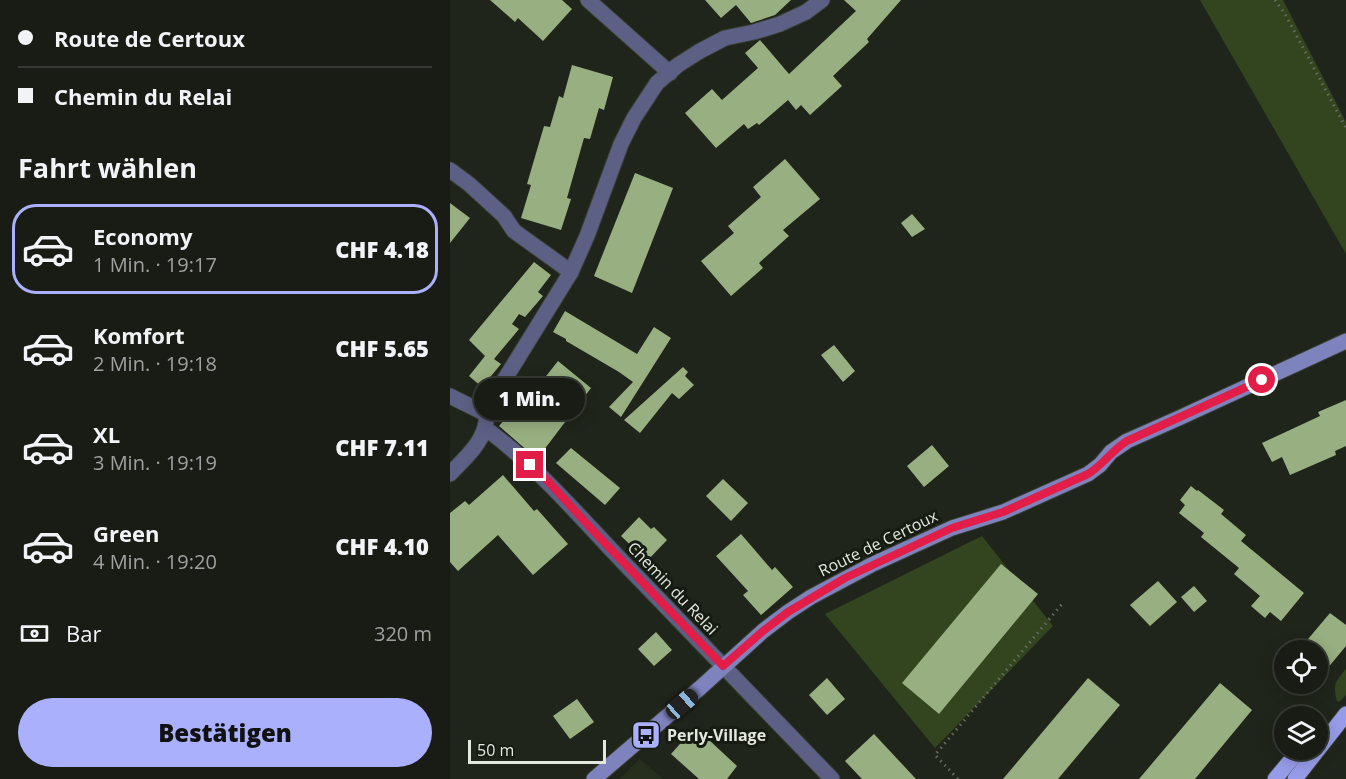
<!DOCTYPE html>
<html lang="de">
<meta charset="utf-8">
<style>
body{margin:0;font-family:"Open Sans",sans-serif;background:#252922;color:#f1f3f6;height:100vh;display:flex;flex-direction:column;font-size:22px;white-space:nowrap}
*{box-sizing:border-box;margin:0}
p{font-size:20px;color:#9fa1a0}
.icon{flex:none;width:33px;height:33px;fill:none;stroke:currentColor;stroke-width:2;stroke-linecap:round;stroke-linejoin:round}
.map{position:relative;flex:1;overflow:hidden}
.drawer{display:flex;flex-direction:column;background:#181c14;width:450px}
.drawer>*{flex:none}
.top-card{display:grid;align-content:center;height:132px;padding:0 18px;background:#181c14}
.fabs{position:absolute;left:824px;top:640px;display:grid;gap:12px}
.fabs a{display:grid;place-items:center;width:54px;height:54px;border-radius:50%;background:#181c14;box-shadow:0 3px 15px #0003,0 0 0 2px #363a34;font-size:30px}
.scale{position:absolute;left:18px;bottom:15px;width:138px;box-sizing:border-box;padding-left:6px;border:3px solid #e3e7df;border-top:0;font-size:16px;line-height:21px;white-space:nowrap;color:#e3e7df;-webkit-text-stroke:4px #171c12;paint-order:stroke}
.end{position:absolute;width:27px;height:27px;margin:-14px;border:8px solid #e11d48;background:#fff;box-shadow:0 0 0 3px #fff}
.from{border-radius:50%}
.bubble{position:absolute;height:42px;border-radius:21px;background:#181c14;box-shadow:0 3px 15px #0003,0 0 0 2px #363a34;font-size:20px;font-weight:800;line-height:42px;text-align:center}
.car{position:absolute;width:18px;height:36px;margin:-18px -9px;border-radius:8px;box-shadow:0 0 4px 2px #0007;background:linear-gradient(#222 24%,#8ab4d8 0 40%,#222 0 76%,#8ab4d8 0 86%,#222 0)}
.top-card b{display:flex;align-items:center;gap:21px;height:57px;font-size:22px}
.top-card b+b{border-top:2px solid #363a34}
.top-card i{width:15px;height:15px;background:#f1f3f6}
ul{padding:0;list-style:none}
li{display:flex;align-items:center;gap:18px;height:90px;margin:0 12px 9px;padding:0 6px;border:3px solid transparent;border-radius:24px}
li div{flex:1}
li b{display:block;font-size:22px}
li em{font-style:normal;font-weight:800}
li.on{border-color:#aab0fc}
li>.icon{width:54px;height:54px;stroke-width:1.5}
h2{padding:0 18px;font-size:27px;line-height:72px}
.pay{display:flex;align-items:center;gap:15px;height:66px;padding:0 18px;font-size:22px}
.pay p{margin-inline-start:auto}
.action{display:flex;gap:12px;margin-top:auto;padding:12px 18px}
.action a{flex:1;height:69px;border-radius:36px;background:#aab0fc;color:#111;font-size:24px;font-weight:800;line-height:69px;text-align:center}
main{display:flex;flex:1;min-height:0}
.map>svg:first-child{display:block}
.built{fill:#262e1d}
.green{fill:#33451e}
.building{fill:#98af81}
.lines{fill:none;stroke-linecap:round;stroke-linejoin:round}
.street-casing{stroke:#3b4036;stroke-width:17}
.secondary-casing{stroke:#3b4036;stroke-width:17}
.primary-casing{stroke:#3b4036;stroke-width:17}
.path{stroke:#676c62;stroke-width:3;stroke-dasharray:1.5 4.5;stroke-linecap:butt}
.street{stroke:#5d6085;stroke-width:15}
.secondary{stroke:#7e82bd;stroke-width:15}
.primary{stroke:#979ce8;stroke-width:15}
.route{stroke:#e11d48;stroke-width:8}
.labels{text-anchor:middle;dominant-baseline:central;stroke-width:6;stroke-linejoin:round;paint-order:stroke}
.street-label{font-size:16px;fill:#e3e7df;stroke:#171c12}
.poi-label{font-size:16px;font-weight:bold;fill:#e3e7df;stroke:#171c12;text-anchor:start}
</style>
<main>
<section class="drawer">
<div class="top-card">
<b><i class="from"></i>Route de Certoux</b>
<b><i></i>Chemin du Relai</b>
</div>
<h2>Fahrt wählen</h2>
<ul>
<li class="on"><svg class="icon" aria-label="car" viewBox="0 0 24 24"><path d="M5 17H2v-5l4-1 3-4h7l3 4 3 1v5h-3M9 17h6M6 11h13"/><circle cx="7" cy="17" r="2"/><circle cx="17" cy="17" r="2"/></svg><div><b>Economy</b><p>1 Min. · 19:17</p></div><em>CHF 4.18</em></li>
<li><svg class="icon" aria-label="car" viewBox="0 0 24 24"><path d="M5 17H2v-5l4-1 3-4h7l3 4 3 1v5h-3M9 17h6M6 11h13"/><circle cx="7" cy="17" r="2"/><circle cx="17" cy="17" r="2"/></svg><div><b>Komfort</b><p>2 Min. · 19:18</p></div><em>CHF 5.65</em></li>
<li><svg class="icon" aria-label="car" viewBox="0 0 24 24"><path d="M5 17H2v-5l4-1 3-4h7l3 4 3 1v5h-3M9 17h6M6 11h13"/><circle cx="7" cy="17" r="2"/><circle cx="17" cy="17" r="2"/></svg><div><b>XL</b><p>3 Min. · 19:19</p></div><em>CHF 7.11</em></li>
<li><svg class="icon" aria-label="car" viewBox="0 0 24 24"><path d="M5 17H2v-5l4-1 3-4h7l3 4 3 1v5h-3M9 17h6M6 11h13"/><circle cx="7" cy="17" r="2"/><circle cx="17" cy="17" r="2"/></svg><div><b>Green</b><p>4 Min. · 19:20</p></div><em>CHF 4.10</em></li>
</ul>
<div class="pay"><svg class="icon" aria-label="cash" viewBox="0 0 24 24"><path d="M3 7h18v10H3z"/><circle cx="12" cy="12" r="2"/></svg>Bar<p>320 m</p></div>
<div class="action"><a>Bestätigen</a></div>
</section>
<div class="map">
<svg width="896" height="779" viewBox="0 0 896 779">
<rect width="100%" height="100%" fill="#20251b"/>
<path class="built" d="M190 759 213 779H169Z"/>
<g class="green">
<path d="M750 0H833L896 122V254Z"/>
<path d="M532 536 603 626 485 748 375 614Z"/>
<path d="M896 669V695L889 702 887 701C883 684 885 682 896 669Z"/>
</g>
<g class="building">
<path d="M40 0H112L122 9 93 41 68 18 65 22Z"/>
<path d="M255 0H341L325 15 301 23 286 5 271 18Z"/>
<path d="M394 0H451L417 39 419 42 383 76 392 86 360 115 351 105 346 110 338 100 309 125 307 123 298 129 294 124 266 148 235 113 262 89 272 100 308 68 295 53 310 40 339 74 406 11Z"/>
<path d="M122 65 163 77 154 110 149 108 140 139 134 138 117 198 121 199 111 230 71 218 81 185 77 184 94 126 100 127 109 96 113 98Z"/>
<path d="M335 159 370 199 333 230 339 236 309 263 313 268 281 296 251 261 284 233 278 226 311 197 303 187Z"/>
<path d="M185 173 223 188 182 293 144 276Z"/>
<path d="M0 203 20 218 0 243Z"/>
<path d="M462 214 475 229 462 237 451 223Z"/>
<path d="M84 262 101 275 88 292 93 296 75 317 69 314 62 324 69 329 44 359 51 364 32 387 19 376 35 356 19 340Z"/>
<path d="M115 311 187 354 204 327 221 338 171 417 159 407 183 382 169 372 116 341V339L103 332Z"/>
<path d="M384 345 405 371 393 382 371 355Z"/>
<path d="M108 361 141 388 87 459 49 426 63 410 67 413Z"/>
<path d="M233 367 238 372 235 376 244 385 229 399 222 393 190 433 174 420Z"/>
<path d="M896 400V446L885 451 886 455 840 475 832 457 822 462 812 443 870 416 868 412Z"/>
<path d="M482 445 499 466 474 487 457 466Z"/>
<path d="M121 448 170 488 155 505 106 463Z"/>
<path d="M53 475 84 511 87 509 118 544 83 575 48 535 8 571 0 562V513L15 501 19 505Z"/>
<path d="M273 479 298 503 281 521 256 496Z"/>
<path d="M741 486 747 491 748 490 774 510 771 514 796 535 791 541 854 593 831 621 820 612 815 618 801 606 810 596 784 574 789 568 751 537 754 533 729 513 735 505 730 500Z"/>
<path d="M189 517 201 529 204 527 217 540 197 561 171 536Z"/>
<path d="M291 534 322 570 325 567 343 587 311 615 293 595 298 591 266 556Z"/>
<path d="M551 564 588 594 489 714 452 683Z"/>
<path d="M708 581 727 602 700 626 680 605Z"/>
<path d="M744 586 757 601 744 612 731 597Z"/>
<path d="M880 613 896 625V646L867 681V651H848Z"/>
<path d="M206 632 222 650 204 666 188 649Z"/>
<path d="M377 678 395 699 377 715 359 695Z"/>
<path d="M638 678 670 705 608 779H553Z"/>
<path d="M770 683 802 710 745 779H689Z"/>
<path d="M127 699 144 722 120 739 103 716Z"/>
<path d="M245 727 287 766 277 779H249L221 754Z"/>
<path d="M424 734 466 779H412L395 761Z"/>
</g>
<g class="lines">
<g class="street-casing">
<g id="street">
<path d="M138 0 220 73"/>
<path d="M0 170 19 184 54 216 64 231 121 272"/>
<path d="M0 396 36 414"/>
<path d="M35 428C87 466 128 515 172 561 242 634 312 706 382 779"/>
<path d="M0 474C12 461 30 446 35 427 37 419 37 411 40 403L121 272 137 236 171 144 184 118 207 83 228 65 250 51 275 38 304 32 330 24 356 12 372 0"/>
</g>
</g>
<g class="secondary-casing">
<path id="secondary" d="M144 779 250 688 313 631 338 612 361 597 423 564 502 528 553 512 638 474 650 465 661 452 677 441 729 418 896 341"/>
</g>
<g class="primary-casing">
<g id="primary">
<path d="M825 779 845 755 851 750"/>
<path d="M845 779 896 714"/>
</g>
</g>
<g class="path">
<path d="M825 0 835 14 896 128"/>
<path d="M508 779 485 755 612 604"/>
</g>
<use href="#street" class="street"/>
<use href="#secondary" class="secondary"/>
<use href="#primary" class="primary"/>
</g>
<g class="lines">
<path class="route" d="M80 465 94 477 148 536 273 666 313 631 338 612 395 578 502 528 553 512 638 474C653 465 662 450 677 441L812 380"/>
</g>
<defs>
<g id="bus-square" transform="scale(1.5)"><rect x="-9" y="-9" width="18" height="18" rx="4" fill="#aab0fc" stroke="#171c12"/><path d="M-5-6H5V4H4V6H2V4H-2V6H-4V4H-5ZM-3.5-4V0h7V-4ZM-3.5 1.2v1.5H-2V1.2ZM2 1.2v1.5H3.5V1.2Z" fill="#111"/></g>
</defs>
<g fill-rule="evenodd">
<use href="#bus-square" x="196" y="735"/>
</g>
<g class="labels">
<g class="street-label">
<text transform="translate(428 543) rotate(-26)">Route de Certoux</text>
<text transform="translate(223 588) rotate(46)">Chemin du Relai</text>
</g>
<g class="poi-label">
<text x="217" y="735">Perly-Village</text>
</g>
</g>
</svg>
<div class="fabs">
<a><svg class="icon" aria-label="locate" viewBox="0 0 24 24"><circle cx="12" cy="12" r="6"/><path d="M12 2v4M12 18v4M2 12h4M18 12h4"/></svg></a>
<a><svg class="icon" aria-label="layers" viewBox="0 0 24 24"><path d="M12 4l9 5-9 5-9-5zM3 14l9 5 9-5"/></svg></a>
</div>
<div class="scale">50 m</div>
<i class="end from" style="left:812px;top:380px"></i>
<i class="end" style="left:80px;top:465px"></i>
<div class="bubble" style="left:24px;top:378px;width:111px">1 Min.</div>
<i class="car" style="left:232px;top:704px;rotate:49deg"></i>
</div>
</main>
